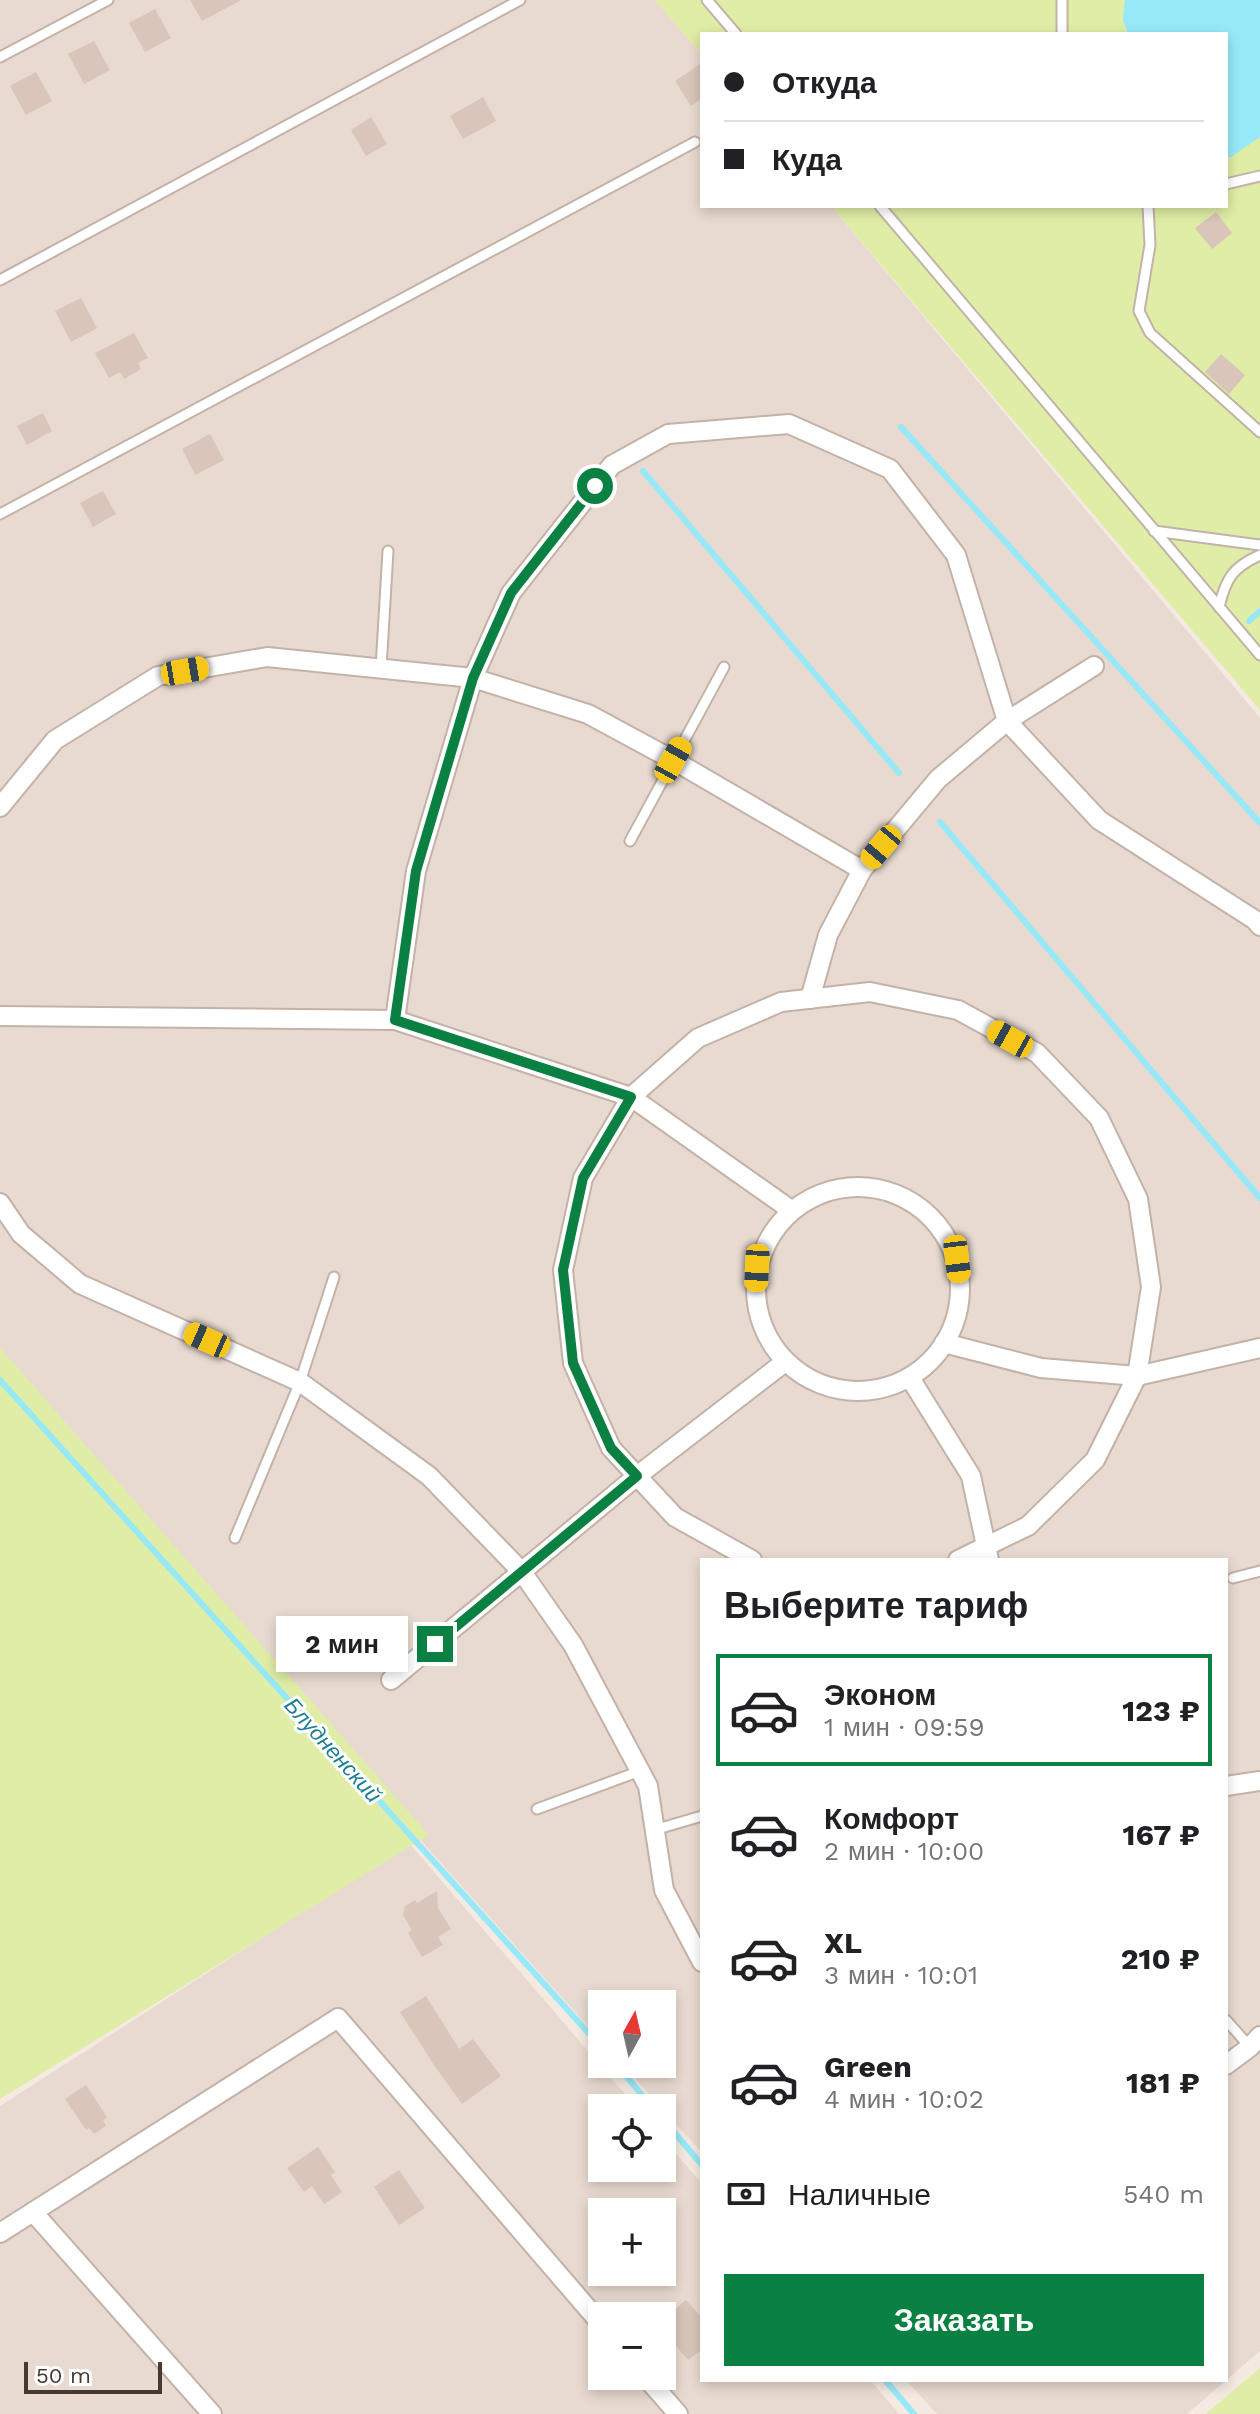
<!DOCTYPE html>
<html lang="ru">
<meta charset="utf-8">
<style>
body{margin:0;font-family:"Work Sans",sans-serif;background:#f6f6f6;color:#202124;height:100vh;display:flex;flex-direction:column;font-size:30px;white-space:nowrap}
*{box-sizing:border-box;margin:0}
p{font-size:26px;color:#757577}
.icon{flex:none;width:44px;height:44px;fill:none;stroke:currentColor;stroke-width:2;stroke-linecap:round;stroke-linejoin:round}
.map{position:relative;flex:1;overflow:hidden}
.panel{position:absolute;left:700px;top:1558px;width:528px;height:824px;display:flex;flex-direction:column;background:#fff;border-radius:0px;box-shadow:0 4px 12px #0003}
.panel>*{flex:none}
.hud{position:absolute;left:700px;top:32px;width:528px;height:176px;border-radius:0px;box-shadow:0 4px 12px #0003;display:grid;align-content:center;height:176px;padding:0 24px;background:#fff}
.needle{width:52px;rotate:8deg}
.controls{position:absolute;left:588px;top:1990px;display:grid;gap:16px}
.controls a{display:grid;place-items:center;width:88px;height:88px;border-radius:0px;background:#fff;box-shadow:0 4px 12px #0003;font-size:40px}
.scale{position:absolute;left:24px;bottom:20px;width:138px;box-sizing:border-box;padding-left:8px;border:4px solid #463932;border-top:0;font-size:22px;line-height:28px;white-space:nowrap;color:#463932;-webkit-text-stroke:6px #fff;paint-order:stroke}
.end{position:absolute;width:36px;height:36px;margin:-18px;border:10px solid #0b8043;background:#fff;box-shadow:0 0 0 4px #fff}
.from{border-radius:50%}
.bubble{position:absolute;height:56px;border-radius:0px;background:#fff;box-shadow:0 4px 12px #0003;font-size:26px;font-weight:700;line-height:56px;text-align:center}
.car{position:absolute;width:24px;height:48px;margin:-24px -12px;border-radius:10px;box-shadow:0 0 6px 2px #0007;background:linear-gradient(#f5c518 24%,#345 0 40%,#f5c518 0 76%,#345 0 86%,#f5c518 0)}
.hud b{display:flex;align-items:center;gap:28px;height:76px;font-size:30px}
.hud b+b{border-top:2px solid #e0e0e0}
.hud i{width:20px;height:20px;background:#202124}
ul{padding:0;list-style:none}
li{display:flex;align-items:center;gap:24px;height:112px;margin:0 16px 12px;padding:0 8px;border:4px solid transparent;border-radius:0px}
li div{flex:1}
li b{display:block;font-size:30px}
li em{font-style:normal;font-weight:700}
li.selected{border-color:#0b8043}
li>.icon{width:72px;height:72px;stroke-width:1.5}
h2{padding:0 24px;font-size:36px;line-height:96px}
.pay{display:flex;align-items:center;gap:20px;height:88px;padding:0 24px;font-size:30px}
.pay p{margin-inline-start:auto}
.primary-button{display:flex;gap:16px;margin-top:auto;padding:16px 24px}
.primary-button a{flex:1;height:92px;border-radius:0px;background:#0b8043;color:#fff;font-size:32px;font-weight:700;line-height:92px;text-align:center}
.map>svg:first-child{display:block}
.residential{fill:#e8dad0;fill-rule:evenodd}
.green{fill:#dfeda6}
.water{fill:#97e9f8}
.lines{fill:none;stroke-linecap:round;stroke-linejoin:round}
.stream{stroke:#97e9f8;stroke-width:6}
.building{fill:#d9c5ba}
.lane-casing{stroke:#c3b2a7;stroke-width:13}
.street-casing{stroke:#c3b2a7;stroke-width:22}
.lane{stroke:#fff;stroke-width:9}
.street{stroke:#fff;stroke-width:18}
.route{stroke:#0b8043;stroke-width:10}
.labels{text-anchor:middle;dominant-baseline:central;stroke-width:6;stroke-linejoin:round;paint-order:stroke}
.water-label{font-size:22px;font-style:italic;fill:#1c7e92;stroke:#fff}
</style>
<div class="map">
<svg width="1260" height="2414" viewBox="0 0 1260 2414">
<rect width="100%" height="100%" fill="#f4eae2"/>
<g class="residential">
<path d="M0 0H655L702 55V206H831L1260 718V2351L1187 2414H937L906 2380H1226V1560H702V2153L622 2064H662V2004H602V2042L0 1373Z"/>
<path d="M409 1843 637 2108H602V2168H662V2137L702 2184V2380H870L899 2414H0V2106ZM602 2212H662V2272H602ZM602 2316H662V2376H602Z"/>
</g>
<g class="green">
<path d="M655 0H1260V710L831 206H1226V34H702V55Z"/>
<path d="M0 1348 429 1835 0 2099Z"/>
<path d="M1260 2368V2414H1206Z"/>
</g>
<path class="water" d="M1125 0H1260V137L1231 157H1226V34H1128L1123 20Z"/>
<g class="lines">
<g class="stream">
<path d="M901 427 1260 823"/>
<path d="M643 471 899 773"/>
<path d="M1249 621 1260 611"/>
<path d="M940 822 1260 1198"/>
<path d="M0 1380 602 2048"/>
<path d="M616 2064 653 2108"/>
<path d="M662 2118 702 2165"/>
<path d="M885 2380 914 2414"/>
</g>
</g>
<g class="building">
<path d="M190 0H241L202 21Z"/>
<path d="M155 9 171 38 145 52 129 23Z"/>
<path d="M94 41 110 70 84 84 68 54Z"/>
<path d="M702 63V98L691 106 675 81Z"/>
<path d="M36 72 52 101 26 115 10 86Z"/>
<path d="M483 97 496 121 463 139 450 116Z"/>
<path d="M371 117 387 144 366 156 351 130Z"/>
<path d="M1216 212 1232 233 1212 249 1195 228Z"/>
<path d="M81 298 97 328 71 342 55 311Z"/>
<path d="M134 333 148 358 138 363 141 369 124 379 120 372 109 378 95 353Z"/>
<path d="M1221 354 1245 375 1229 394 1205 372Z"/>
<path d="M43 413 52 431 27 445 17 426Z"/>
<path d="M210 434 224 460 195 475 182 449Z"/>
<path d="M103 491 116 514 93 527 80 503Z"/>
<path d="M437 1891 438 1908 451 1929 438 1937 443 1945 422 1957 408 1933 412 1930 403 1915 405 1906 415 1900 417 1903Z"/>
<path d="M426 1996 459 2049 473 2039 501 2076 462 2104 434 2065 400 2012Z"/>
<path d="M86 2085 107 2117 103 2120 106 2126 94 2134 89 2128 86 2130 65 2099Z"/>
<path d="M318 2147 335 2172 331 2175 342 2192 324 2204 312 2186 304 2192 287 2168Z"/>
<path d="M399 2170 425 2208 399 2225 374 2187Z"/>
<path d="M686 2300 702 2318V2349L688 2360 662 2329V2320Z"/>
</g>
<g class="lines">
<g class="lane-casing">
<g id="lane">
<path d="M707 0 736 34"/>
<path d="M1062 34V0"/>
<path d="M0 57 108 0"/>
<path d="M1226 184 1260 176"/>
<path d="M880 206 1260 655"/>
<path d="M1148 206 1150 245 1139 311 1150 333 1260 432"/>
<path d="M0 280 520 0"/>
<path d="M0 514 695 142"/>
<path d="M1154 531 1260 545"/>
<path d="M1219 607C1226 578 1233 567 1260 555"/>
<path d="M381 668 388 551"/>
<path d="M630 841 724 667"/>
<path d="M235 1538 300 1382 334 1277"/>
<path d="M1233 1578 1260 1571"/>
<path d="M537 1809 640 1771"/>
<path d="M654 1830 702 1816"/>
<path d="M1226 2020 1250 2047"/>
</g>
</g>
<g class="street-casing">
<g id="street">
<path d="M0 807 55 740 158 676 267 657 473 678 588 714 673 760 862 870"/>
<path d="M810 999 828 935 862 870 938 779 1007 721 1094 666"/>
<path d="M0 1016 395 1020 631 1097 791 1210"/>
<path d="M395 1020 416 871 473 678 511 593 612 465 668 434 789 424 890 469 956 555 1007 721 1099 820 1255 920 1260 926"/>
<circle cx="858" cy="1289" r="102"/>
<path d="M0 1203 21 1234 80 1284 300 1382 429 1476 522 1572 573 1645 648 1786 664 1890 702 1962"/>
<path d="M944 1343 1041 1368 1137 1376 1260 1348"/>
<path d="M910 1378 971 1476 989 1560"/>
<path d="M752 1560 675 1517 611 1448 573 1363 563 1270 583 1178 631 1097 698 1038 781 1002 870 992 958 1010 1037 1053 1099 1118 1138 1199 1151 1287 1137 1376 1095 1460 1028 1526 958 1560"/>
<path d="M391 1680 637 1476 785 1362"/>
<path d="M1226 1786 1260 1781"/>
<path d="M1226 2065 1250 2047 1260 2036"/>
<path d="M33 2212 212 2414"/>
<path d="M0 2233 338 2018 602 2325"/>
<path d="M645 2376 678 2414"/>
</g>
</g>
<use href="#lane" class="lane"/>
<use href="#street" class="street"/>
</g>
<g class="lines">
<path class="route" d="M435 1644 637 1476 611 1448 573 1363 563 1270 583 1178 631 1097 395 1020 416 871 473 678 511 593 595 486"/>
</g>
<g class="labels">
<g class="water-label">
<text transform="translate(333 1750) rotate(48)">Блудненский</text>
</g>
</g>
</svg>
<div class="controls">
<a><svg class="needle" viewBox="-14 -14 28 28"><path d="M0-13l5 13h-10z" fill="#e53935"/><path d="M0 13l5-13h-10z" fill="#757577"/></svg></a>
<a><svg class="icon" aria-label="locate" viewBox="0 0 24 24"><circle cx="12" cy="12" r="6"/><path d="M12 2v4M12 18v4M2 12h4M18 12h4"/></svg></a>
<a>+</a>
<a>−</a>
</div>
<div class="scale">50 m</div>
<i class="end from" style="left:595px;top:486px"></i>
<i class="end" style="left:435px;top:1644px"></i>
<div class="bubble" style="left:276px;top:1616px;width:132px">2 мин</div>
<i class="car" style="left:185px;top:671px;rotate:80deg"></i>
<i class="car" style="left:673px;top:760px;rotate:29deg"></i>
<i class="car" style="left:881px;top:847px;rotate:220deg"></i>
<i class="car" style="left:1010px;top:1039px;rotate:299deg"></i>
<i class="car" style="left:957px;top:1259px;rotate:173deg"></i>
<i class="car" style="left:757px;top:1268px;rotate:183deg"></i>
<i class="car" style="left:207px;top:1340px;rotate:294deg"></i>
<div class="hud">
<b><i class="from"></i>Откуда</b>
<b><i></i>Куда</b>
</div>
<section class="panel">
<h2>Выберите тариф</h2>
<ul>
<li class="selected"><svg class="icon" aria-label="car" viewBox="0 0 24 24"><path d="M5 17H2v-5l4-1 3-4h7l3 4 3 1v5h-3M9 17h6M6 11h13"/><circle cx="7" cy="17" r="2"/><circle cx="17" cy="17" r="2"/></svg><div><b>Эконом</b><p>1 мин · 09:59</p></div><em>123 ₽</em></li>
<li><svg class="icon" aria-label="car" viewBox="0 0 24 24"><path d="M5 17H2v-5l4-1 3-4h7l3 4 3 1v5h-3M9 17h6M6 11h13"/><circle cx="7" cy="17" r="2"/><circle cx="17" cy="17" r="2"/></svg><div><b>Комфорт</b><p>2 мин · 10:00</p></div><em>167 ₽</em></li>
<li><svg class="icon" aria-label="car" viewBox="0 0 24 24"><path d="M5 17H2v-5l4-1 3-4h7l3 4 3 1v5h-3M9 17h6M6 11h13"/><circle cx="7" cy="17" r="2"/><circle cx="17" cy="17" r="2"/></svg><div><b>XL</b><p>3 мин · 10:01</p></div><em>210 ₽</em></li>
<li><svg class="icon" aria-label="car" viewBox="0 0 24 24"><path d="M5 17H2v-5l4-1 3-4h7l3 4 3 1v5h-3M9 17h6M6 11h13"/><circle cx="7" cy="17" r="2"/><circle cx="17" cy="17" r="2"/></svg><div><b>Green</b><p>4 мин · 10:02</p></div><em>181 ₽</em></li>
</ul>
<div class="pay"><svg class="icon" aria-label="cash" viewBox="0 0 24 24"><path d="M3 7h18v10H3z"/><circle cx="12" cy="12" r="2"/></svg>Наличные<p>540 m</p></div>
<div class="primary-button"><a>Заказать</a></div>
</section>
</div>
